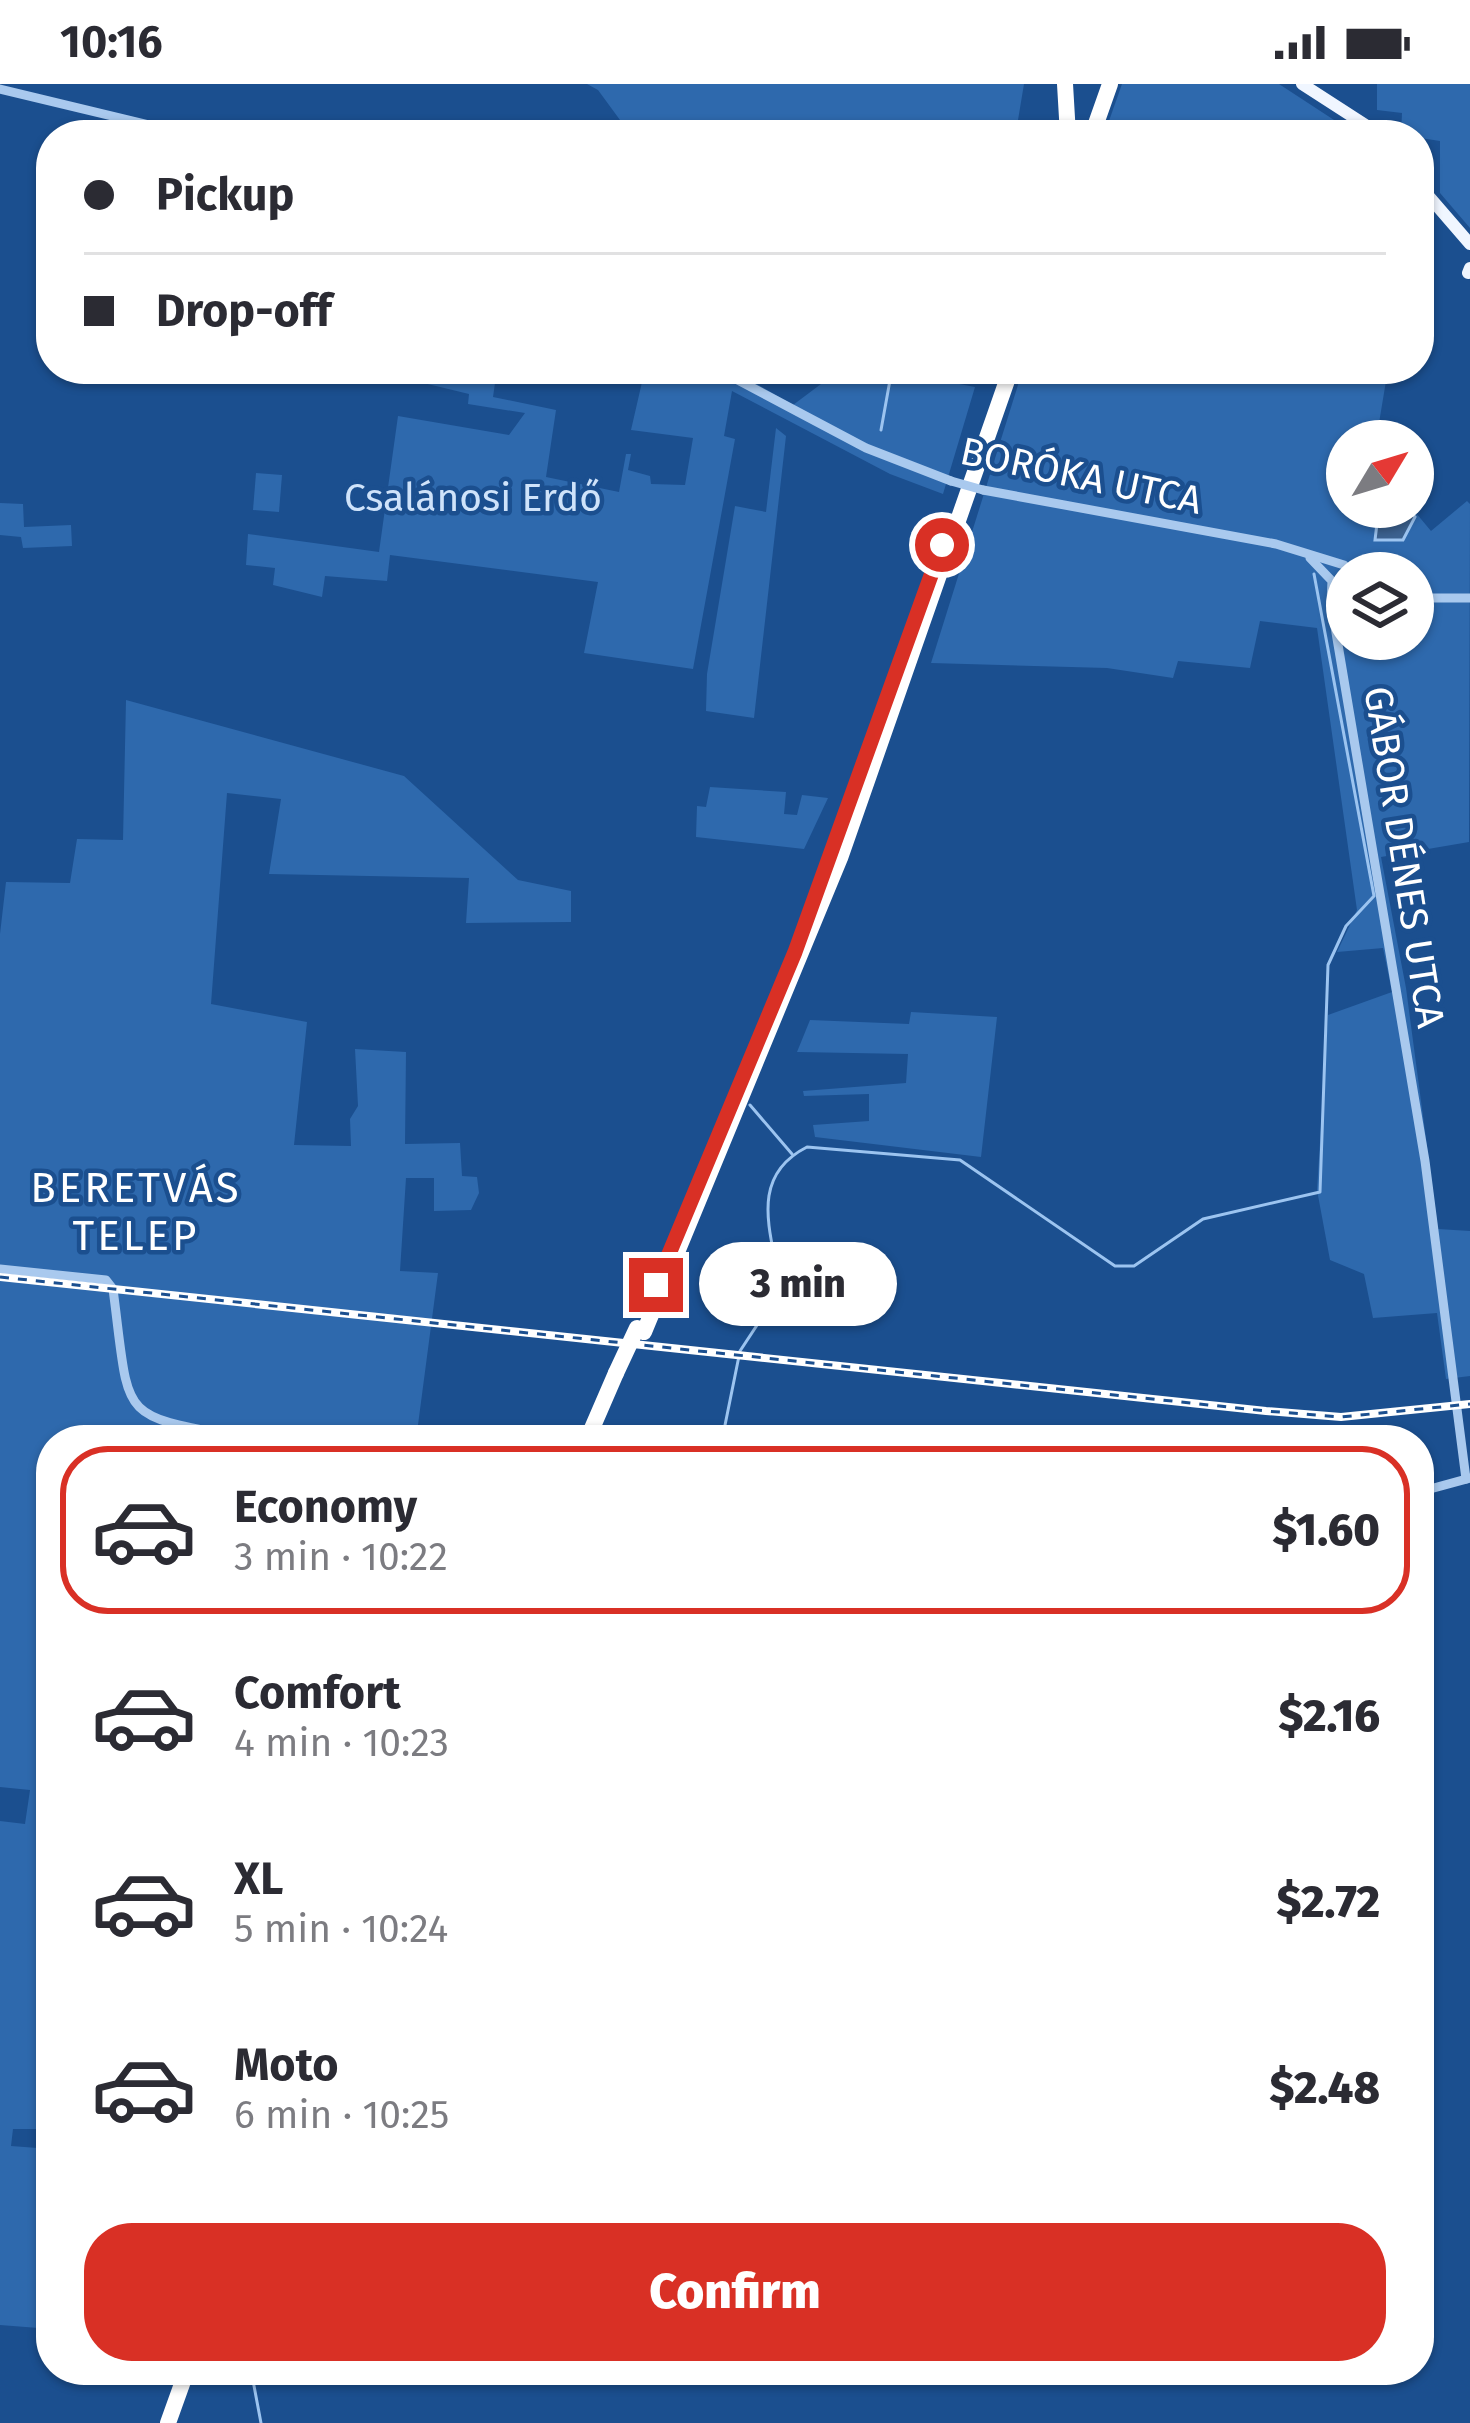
<!DOCTYPE html>
<meta charset="utf-8">
<style>
body{margin:0;font-family:"Fira Sans",sans-serif;background:#f2f2f3;color:#2b2b33;height:100vh;display:flex;flex-direction:column;font-size:45px;white-space:nowrap}
*{box-sizing:border-box;margin:0}
p{font-size:39px;color:#7c7c81}
.icon{flex:none;width:66px;height:66px;fill:none;stroke:currentColor;stroke-width:2;stroke-linecap:round;stroke-linejoin:round}
.map{position:relative;flex:1;overflow:hidden}
.drawer{position:absolute;left:36px;top:1341px;width:1398px;height:960px;display:flex;flex-direction:column;background:#fff;border-radius:48px;box-shadow:0 3px 9px #0004}
.drawer>*{flex:none}
.hud{position:absolute;left:36px;top:36px;width:1398px;height:264px;border-radius:48px;box-shadow:0 3px 9px #0004;display:grid;align-content:center;height:264px;padding:0 48px;background:#fff}
.needle{width:78px;rotate:52deg}
.tools{position:absolute;left:1326px;top:336px;display:grid;gap:24px}
.tools a{display:grid;place-items:center;width:108px;height:108px;border-radius:50%;background:#fff;box-shadow:0 3px 9px #0004;font-size:60px}
.end{position:absolute;width:54px;height:54px;margin:-27px;border:15px solid #d93025;background:#fff;box-shadow:0 0 0 6px #fff}
.from{border-radius:50%}
.bubble{position:absolute;height:84px;border-radius:42px;background:#fff;box-shadow:0 3px 9px #0004;font-size:39px;font-weight:800;line-height:84px;text-align:center}
.hud b{display:flex;align-items:center;gap:42px;height:114px;font-size:45px}
.hud b+b{border-top:3px solid #e1e1e2}
.hud i{width:30px;height:30px;background:#2b2b33}
ul{padding:21px 0 0;list-style:none}
li{display:flex;align-items:center;gap:36px;height:168px;margin:0 24px 18px;padding:0 24px;border:6px solid transparent;border-radius:48px}
li div{flex:1}
li b{display:block;font-size:45px}
li em{font-style:normal;font-weight:800}
li.on{border-color:#d93025}
li>.icon{width:108px;height:108px;stroke-width:1.5}
.button{display:flex;gap:24px;margin-top:auto;padding:24px 48px}
.button a{flex:1;height:138px;border-radius:48px;background:#d93025;color:#fff;font-size:48px;font-weight:800;line-height:138px;text-align:center}
.status{display:flex;justify-content:space-between;align-items:center;height:84px;padding:0 60px;background:#fff;direction:ltr}
.status svg{height:33px;fill:currentColor}
.map>svg:first-child{display:block}
.green{fill:#2e69ad;fill-rule:evenodd}
.water{fill:#3c6290;stroke:#9cc4f0;stroke-width:3}
.lines{fill:none;stroke-linecap:round;stroke-linejoin:round}
.stream{stroke:#9cc4f0;stroke-width:3}
.tertiary{stroke:#a9c9ee;stroke-width:9}
.primary{stroke:#f0f6ff;stroke-width:12}
.motorway{stroke:#fff;stroke-width:16}
.rail-casing{stroke:#fff;stroke-width:8}
.rail{stroke:#1b4f8f;stroke-width:3;stroke-dasharray:9;stroke-linecap:butt}
.tertiary-bridge{stroke:#a9c9ee;stroke-width:9}
.motorway-bridge{stroke:#fff;stroke-width:16}
.route{stroke:#d93025;stroke-width:15}
.labels{text-anchor:middle;dominant-baseline:central;stroke-width:9;stroke-linejoin:round;paint-order:stroke}
.street-label{font-size:39px;fill:#fff;stroke:#1b4f8f}
.park-label{font-size:39px;fill:#cfe3fa;stroke:#1b4f8f}
.neighbourhood-label{font-size:42px;letter-spacing:3px;fill:#fff;stroke:#1b4f8f}
</style>
<div class="status"><b>10:16</b><svg viewBox="0 0 49 12"><path d="M0 12V9h3v3zM5 12V6h3v6zM10 12V3h3v9zM15 12V0h3v12zM26 1h20v11H26zM47 4h2v5h-2z"/></svg></div>
<div class="map">
<svg width="1470" height="2339" viewBox="0 0 1470 2339">
<rect width="100%" height="100%" fill="#1b4f8f"/>
<g class="green">
<path d="M587 0H1024L1017 42 1008 51H631L598 6Z"/>
<path d="M1122 0H1279L1357 51H1104Z"/>
<path d="M1377 0H1470V144L1440 109V57L1401 51 1402 29 1377 26Z"/>
<path d="M410 285H497L493 313 556 326 546 393 619 408 626 370H631L628 386 650 392 651 400 685 401 693 354 631 346 645 285H731L793 321 821 300 811 285H924L923 293 975 303 943 410 890 390 732 307 724 352 735 355 693 585 584 569 598 498 390 471 387 497 325 492 322 513 273 501 275 484 246 481 248 450 379 468 398 332 509 351 525 329 468 320 469 310 407 295Z"/>
<path d="M1023 285H1388L1376 357H1347V423H1411L1431 447 1467 417 1470 420 1469 758 1381 773 1406 904 1438 1145 1470 1147V1292L1446 1295 1437 1229 1373 1234 1364 1190 1330 1176 1317 1106 1328 931 1392 908 1383 864 1337 868 1357 826 1317 544 1260 537 1250 584 1178 577 1173 594 1107 584 931 579ZM1347 489H1413V555H1347Z"/>
<path d="M776 344 786 352 754 634 706 627 707 590 735 422 766 428Z"/>
<path d="M256 389 282 391 279 428 253 426Z"/>
<path d="M0 419 23 420 24 443 71 441 72 462 23 464 21 453 0 451Z"/>
<path d="M126 616 404 692 518 796 571 807V838L466 839 469 794 269 790 281 715 227 709 211 920 307 938 294 1061 351 1062 350 1035 358 1022 355 965 406 968 405 1060 460 1059 462 1092 477 1093 479 1109 471 1126 434 1127V1094H406L400 1187 438 1189 416 1356H51V2045H13L11 2062 51 2065V2245L0 2241V1737L25 1740 30 1706 0 1703V850L6 798 70 799 77 755 123 756Z"/>
<path d="M710 703 786 708 784 730 797 731 802 711 828 714 804 765 696 753 697 722 706 723Z"/>
<path d="M911 928 997 933 981 1073 815 1053 813 1041 869 1037V1010L804 1012 803 1007 906 999 908 970 797 968 810 936 909 940Z"/>
</g>
<path class="water" d="M1379 423H1407L1415 433 1403 456H1375Z"/>
<g class="lines">
<g class="stream">
<path d="M849 39 852 51"/>
<path d="M881 346 892 285"/>
<path d="M750 1021 792 1070"/>
<path d="M722 1356 740 1267 780 1206C775 1156 744 1095 807 1063L960 1076 1115 1182H1134L1203 1135 1320 1108 1328 881 1346 842 1374 812 1314 490"/>
<path d="M251 2286 261 2339"/>
</g>
<g class="tertiary">
<path d="M0 5 191 51"/>
<path d="M717 285 866 364 951 397"/>
<path d="M983 406 1276 460 1344 481 1350 489"/>
<path d="M1310 474 1332 497 1331 519 1425 1077 1466 1395"/>
<path d="M1413 514H1470"/>
<path d="M1331 519 1341 501"/>
<path d="M0 1185 106 1196 113 1205C131 1342 115 1329 253 1356"/>
<path d="M1419 1408 1470 1394"/>
</g>
<g class="primary">
<path d="M1302 0 1381 51"/>
<path d="M1419 101 1470 160"/>
<path d="M1468 189 1470 184"/>
</g>
<g class="motorway">
<path d="M1065 0 1068 51"/>
<path d="M1092 51 1110 0"/>
<path d="M644 1248 840 774 1011 285"/>
<path d="M587 1356 616 1289"/>
<path d="M168 2339 187 2286"/>
</g>
<g class="rail-casing">
<path id="rail" d="M0 1193 1266 1327 1341 1333 1470 1320"/>
</g>
<use href="#rail" class="rail"/>
<path class="tertiary-bridge" d="M951 397 983 406"/>
<path class="motorway-bridge" d="M616 1289 637 1244"/>
</g>
<g class="lines">
<path class="route" d="M656 1201 795 868 942 461"/>
</g>
<g class="labels">
<g class="street-label">
<text transform="translate(1081 392) rotate(12)">BORÓKA UTCA</text>
<text transform="translate(1404 773) rotate(81)">GÁBOR DÉNES UTCA</text>
</g>
<g class="park-label">
<text x="473" y="414">Csalánosi Erdő</text>
</g>
<g class="neighbourhood-label">
<text x="136" y="1104">BERETVÁS<tspan x="136" dy="48">TELEP</tspan></text>
</g>
</g>
</svg>
<div class="tools">
<a><svg class="needle" viewBox="-14 -14 28 28"><path d="M0-13l5 13h-10z" fill="#e53935"/><path d="M0 13l5-13h-10z" fill="#7c7c81"/></svg></a>
<a><svg class="icon" aria-label="layers" viewBox="0 0 24 24"><path d="M12 4l9 5-9 5-9-5zM3 14l9 5 9-5"/></svg></a>
</div>
<i class="end from" style="left:942px;top:461px"></i>
<i class="end" style="left:656px;top:1201px"></i>
<div class="bubble" style="left:699px;top:1158px;width:198px">3 min</div>
<div class="hud">
<b><i class="from"></i>Pickup</b>
<b><i></i>Drop-off</b>
</div>
<section class="drawer">
<ul>
<li class="on"><svg class="icon" aria-label="car" viewBox="0 0 24 24"><path d="M5 17H2v-5l4-1 3-4h7l3 4 3 1v5h-3M9 17h6M6 11h13"/><circle cx="7" cy="17" r="2"/><circle cx="17" cy="17" r="2"/></svg><div><b>Economy</b><p>3 min · 10:22</p></div><em>$1.60</em></li>
<li><svg class="icon" aria-label="car" viewBox="0 0 24 24"><path d="M5 17H2v-5l4-1 3-4h7l3 4 3 1v5h-3M9 17h6M6 11h13"/><circle cx="7" cy="17" r="2"/><circle cx="17" cy="17" r="2"/></svg><div><b>Comfort</b><p>4 min · 10:23</p></div><em>$2.16</em></li>
<li><svg class="icon" aria-label="car" viewBox="0 0 24 24"><path d="M5 17H2v-5l4-1 3-4h7l3 4 3 1v5h-3M9 17h6M6 11h13"/><circle cx="7" cy="17" r="2"/><circle cx="17" cy="17" r="2"/></svg><div><b>XL</b><p>5 min · 10:24</p></div><em>$2.72</em></li>
<li><svg class="icon" aria-label="car" viewBox="0 0 24 24"><path d="M5 17H2v-5l4-1 3-4h7l3 4 3 1v5h-3M9 17h6M6 11h13"/><circle cx="7" cy="17" r="2"/><circle cx="17" cy="17" r="2"/></svg><div><b>Moto</b><p>6 min · 10:25</p></div><em>$2.48</em></li>
</ul>
<div class="button"><a>Confirm</a></div>
</section>
</div>
